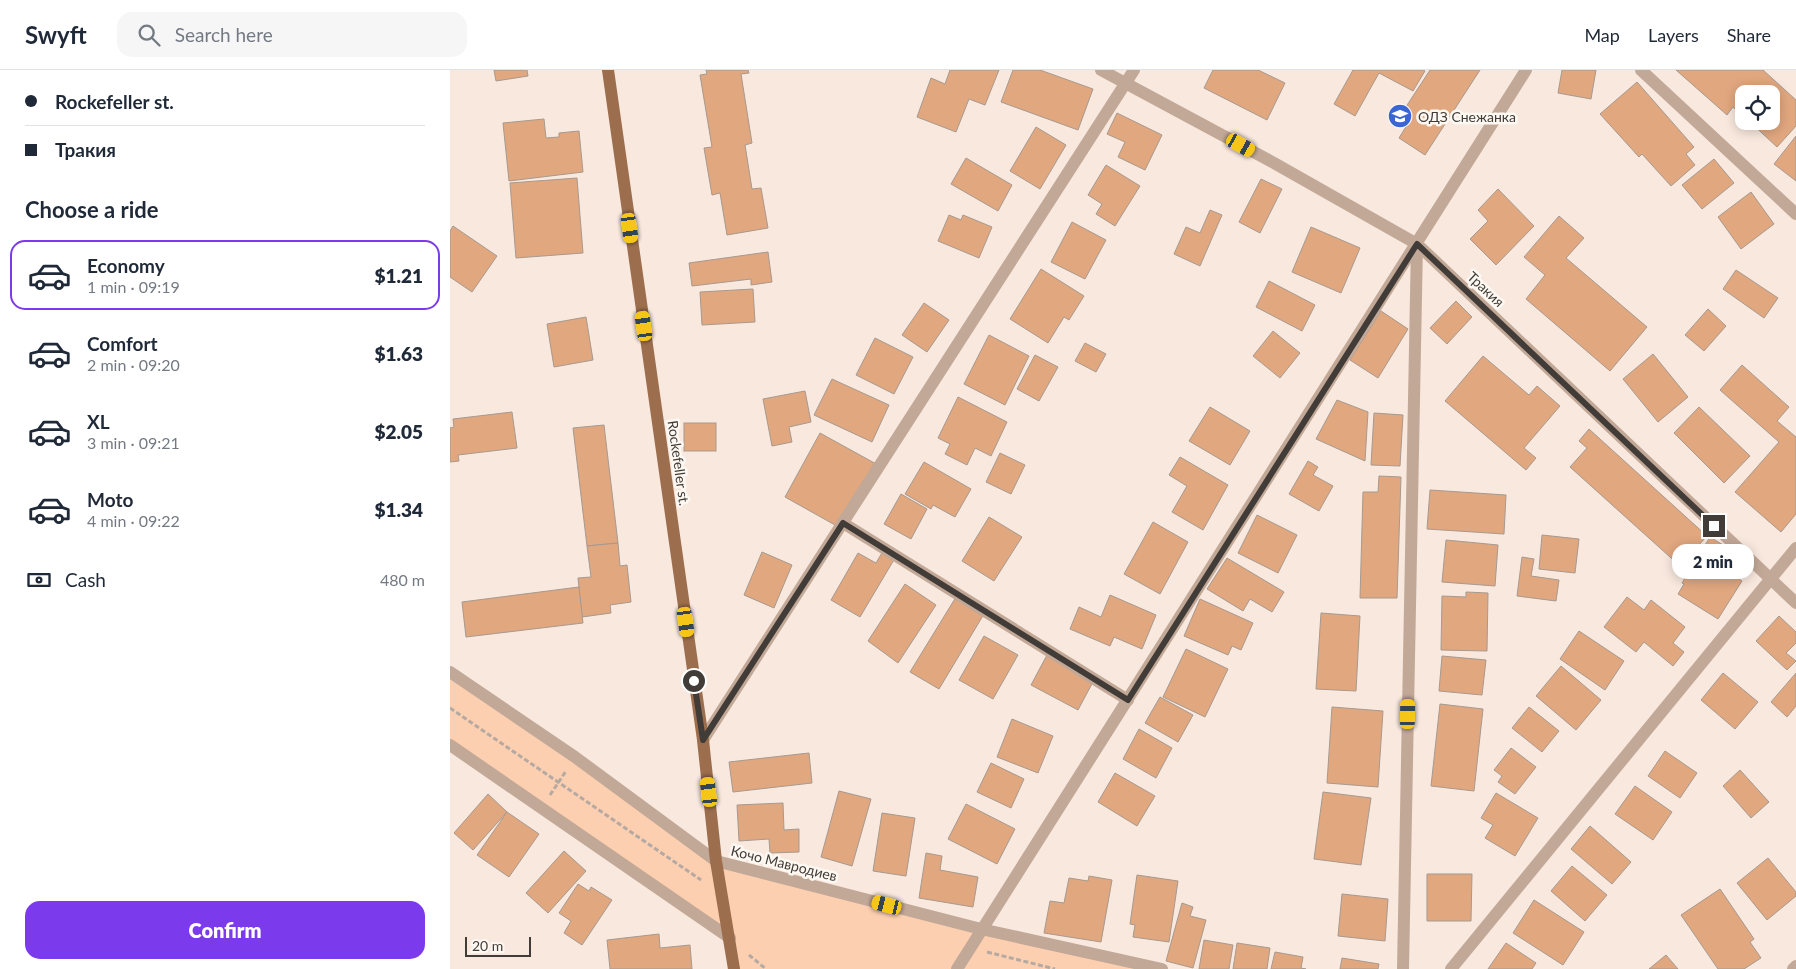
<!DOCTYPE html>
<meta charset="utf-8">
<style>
body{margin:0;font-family:Lato,sans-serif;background:#f6f6f7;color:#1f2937;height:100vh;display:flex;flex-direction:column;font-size:19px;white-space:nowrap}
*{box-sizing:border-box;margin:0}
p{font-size:16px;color:#747a83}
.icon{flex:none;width:28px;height:28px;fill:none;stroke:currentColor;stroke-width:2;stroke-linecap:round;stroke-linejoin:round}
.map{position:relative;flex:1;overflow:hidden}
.side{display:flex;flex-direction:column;background:#fff;width:450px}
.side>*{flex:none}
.hud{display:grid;align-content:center;height:110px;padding:0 25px;background:#fff}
.controls{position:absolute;left:1285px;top:15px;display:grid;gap:10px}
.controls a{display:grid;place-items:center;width:45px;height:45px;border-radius:10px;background:#fff;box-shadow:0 2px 12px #0003;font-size:25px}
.scale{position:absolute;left:15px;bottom:12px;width:66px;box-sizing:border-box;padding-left:5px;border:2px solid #423c38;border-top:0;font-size:14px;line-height:18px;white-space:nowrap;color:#423c38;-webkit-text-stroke:4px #fef8f3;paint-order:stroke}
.end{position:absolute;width:22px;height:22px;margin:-11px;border:6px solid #423c38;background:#fff;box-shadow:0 0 0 2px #fff}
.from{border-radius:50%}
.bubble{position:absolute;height:35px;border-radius:15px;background:#fff;box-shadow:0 2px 12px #0003;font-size:16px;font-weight:800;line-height:35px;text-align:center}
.car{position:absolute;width:15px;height:30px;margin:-15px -8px;border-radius:6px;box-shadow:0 0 4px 1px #0007;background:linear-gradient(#f5c518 24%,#345 0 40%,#f5c518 0 76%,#345 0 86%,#f5c518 0)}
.hud b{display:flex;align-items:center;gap:18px;height:48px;font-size:19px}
.hud b+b{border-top:1px solid #e0e1e3}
.hud i{width:12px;height:12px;background:#1f2937}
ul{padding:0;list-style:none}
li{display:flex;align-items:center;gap:15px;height:70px;margin:0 10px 8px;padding:0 15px;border:2px solid transparent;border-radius:15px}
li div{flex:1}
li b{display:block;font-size:19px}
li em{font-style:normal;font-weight:800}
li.selected{border-color:#7c3aed}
li>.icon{width:45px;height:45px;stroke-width:1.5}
h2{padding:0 25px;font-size:22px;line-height:60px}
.pay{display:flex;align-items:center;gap:12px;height:55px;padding:0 25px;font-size:19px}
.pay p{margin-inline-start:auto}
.primary-button{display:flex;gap:10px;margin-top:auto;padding:10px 25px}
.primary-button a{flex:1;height:58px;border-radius:15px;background:#7c3aed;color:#fff;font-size:20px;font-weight:800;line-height:58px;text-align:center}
header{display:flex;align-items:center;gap:30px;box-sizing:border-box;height:70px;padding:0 25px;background:#fff;border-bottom:1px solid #e0e1e3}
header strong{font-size:24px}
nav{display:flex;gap:28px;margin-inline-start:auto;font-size:18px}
.search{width:350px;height:45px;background:#f6f6f7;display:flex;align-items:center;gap:12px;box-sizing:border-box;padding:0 18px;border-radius:15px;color:#747a83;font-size:19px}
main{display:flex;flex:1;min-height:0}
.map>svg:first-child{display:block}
.green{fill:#fdcfb1}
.building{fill:#e1a77f;stroke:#a7998f}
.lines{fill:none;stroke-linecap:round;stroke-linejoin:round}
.path{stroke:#b5a9a1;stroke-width:3;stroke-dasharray:5 2.5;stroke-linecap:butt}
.minor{stroke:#c2a897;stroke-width:12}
.major{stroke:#9c6e4e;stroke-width:12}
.route{stroke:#423c38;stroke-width:6}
.labels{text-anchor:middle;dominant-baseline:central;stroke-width:5;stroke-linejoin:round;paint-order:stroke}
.poi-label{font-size:14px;fill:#423c38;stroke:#fef8f3;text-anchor:start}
.street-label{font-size:14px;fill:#423c38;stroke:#fef8f3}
</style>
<header>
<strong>Swyft</strong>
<div class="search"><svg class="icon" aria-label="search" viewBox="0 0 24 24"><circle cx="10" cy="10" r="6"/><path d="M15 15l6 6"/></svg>Search here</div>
<nav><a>Map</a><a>Layers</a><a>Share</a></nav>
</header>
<main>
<section class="side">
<div class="hud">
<b><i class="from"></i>Rockefeller st.</b>
<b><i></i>Тракия</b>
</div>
<h2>Choose a ride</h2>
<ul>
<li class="selected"><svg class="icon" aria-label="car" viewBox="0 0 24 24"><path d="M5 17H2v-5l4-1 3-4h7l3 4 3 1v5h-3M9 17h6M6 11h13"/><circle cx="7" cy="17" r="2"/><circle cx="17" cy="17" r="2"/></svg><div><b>Economy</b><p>1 min · 09:19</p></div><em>$1.21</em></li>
<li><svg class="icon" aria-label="car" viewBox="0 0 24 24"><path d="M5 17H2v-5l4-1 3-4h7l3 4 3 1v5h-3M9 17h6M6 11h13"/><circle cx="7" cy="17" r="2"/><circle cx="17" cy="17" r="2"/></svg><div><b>Comfort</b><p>2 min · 09:20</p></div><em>$1.63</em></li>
<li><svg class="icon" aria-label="car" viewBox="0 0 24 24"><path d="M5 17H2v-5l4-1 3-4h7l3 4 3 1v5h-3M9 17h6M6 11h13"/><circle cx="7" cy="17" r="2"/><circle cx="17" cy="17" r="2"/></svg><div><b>XL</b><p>3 min · 09:21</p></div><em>$2.05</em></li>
<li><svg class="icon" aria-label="car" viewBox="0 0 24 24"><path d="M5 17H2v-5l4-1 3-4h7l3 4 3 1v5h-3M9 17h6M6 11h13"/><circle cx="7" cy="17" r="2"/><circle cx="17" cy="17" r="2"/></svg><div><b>Moto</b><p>4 min · 09:22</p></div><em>$1.34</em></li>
</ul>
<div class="pay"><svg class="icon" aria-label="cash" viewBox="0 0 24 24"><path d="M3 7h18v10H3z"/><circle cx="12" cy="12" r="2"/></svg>Cash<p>480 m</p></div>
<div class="primary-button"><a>Confirm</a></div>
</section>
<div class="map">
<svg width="1346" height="899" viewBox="0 0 1346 899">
<rect width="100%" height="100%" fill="#f8e8de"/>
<path class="green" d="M0 602 266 791 712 899H284L280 868 0 675Z"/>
<g class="building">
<path d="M44 0H77L78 6 46 11Z"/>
<path d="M256 0H298L299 3 291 4 302 73 295 75 302 119 311 118 318 158 277 165 270 123 262 125 254 78 262 77 250 5 257 4Z"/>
<path d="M500 0H549L535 35 519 29 506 62 467 47 481 8 495 14Z"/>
<path d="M563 0H590L643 19 628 60 551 32Z"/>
<path d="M763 0H808L835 13 817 50 754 18Z"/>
<path d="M903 0H973L975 1 963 21 929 3 905 46 884 34Z"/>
<path d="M980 0H1030L975 85 949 68 957 55 948 49Z"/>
<path d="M1112 0H1146L1141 29 1108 23Z"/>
<path d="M1226 0H1313L1346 30V56L1327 77 1299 51H1321V24H1294V47L1283 37 1277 45Z"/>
<path d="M1187 12 1244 77 1236 84 1245 95 1221 116 1192 84 1189 87 1150 44Z"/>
<path d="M667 43 712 65 695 100 668 87 675 72 657 64Z"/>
<path d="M94 49 96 68 109 67V63L129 61 133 102 59 111 53 53Z"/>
<path d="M586 57 616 75 590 119 560 101Z"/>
<path d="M1346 66V111L1324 94Z"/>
<path d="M516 88 562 115 548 141 501 114Z"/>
<path d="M1264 89 1284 113 1252 139 1232 115Z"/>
<path d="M656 95 690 116 665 156 646 144 652 134 638 125Z"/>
<path d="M127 108 133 183 66 188 60 113Z"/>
<path d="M811 109 832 119 810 163 789 152Z"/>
<path d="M1048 119 1084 156 1046 195 1020 169 1038 151 1028 140Z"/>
<path d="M1301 122 1324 154 1291 179 1268 147Z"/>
<path d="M760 140 772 145 750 196 724 184 736 157 750 163Z"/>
<path d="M499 145 511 150 513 145 542 157 529 188 488 171Z"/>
<path d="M1109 146 1134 168 1116 188 1197 257 1160 301 1076 229 1095 205 1074 187Z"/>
<path d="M622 152 656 170 635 209 601 192Z"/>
<path d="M3 156 47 186 22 222 0 207V161Z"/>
<path d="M861 157 910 178 891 223 842 202Z"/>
<path d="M318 182 322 212 301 215V209L242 216 239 193Z"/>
<path d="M591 199 634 226 619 250 614 247 598 273 560 249Z"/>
<path d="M1286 200 1328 228 1314 248 1273 219Z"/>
<path d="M819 211 865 235 852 261 806 237Z"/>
<path d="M303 219 305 252 252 255 250 222Z"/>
<path d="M1006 231 1022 247 997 274 980 258Z"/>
<path d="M474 233 499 250 477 282 452 265Z"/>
<path d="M1258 239 1276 256 1254 281 1235 265Z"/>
<path d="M931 241 958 259 928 308 900 290Z"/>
<path d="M136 247 143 290 104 297 97 254Z"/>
<path d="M823 261 850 283 830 308 803 286Z"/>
<path d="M539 265 579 286 555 335 514 314Z"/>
<path d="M425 268 463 287 444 324 406 305Z"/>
<path d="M635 273 656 284 646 302 625 291Z"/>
<path d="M1203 284 1238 327 1208 352 1173 309Z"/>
<path d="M585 285 608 297 589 331 567 319Z"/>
<path d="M1033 286 1079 325 1087 316 1110 336 1074 378 1086 388 1076 400 995 331Z"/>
<path d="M1292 295 1339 337 1327 351 1346 367V444L1331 462 1285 422 1329 372 1270 320Z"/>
<path d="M382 309 439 335 422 372 364 345Z"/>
<path d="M355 321 361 352 339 357 342 372 322 376 313 329Z"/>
<path d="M508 327 557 352 541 386 525 378 517 395 495 384 500 374 488 368Z"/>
<path d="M887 330 918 342 915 391 866 369Z"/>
<path d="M760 337 800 361 780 395 739 371Z"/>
<path d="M1249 337 1300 386 1274 413 1224 363Z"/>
<path d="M62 342 67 378 8 385 9 391 0 392V358L4 357 3 349Z"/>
<path d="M924 343 953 345 950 396 921 395Z"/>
<rect x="234" y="353" width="32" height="28"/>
<path d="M154 355 168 473 137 476 123 358Z"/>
<path d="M1139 359 1257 466 1230 496 1120 397 1137 378 1129 371Z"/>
<path d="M370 363 428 395 385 455 335 427Z"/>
<path d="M550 383 575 395 561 424 536 412Z"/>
<path d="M730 387 778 415 753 460 722 442 737 416 719 405Z"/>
<path d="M858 391 868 397 863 405 883 416 869 441 839 424Z"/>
<path d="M474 392 521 419 505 447 483 435 481 439 455 424Z"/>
<path d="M929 406 951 407 947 528H910L913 422H928Z"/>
<path d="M980 420 1056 425 1054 464 977 459Z"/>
<path d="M451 424 477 439 461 469 434 454Z"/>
<path d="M807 445 847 465 828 503 788 483Z"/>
<path d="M539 447 572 467 544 511 512 491Z"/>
<path d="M703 452 738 472 710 524 674 504Z"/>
<path d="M1092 465 1129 469 1125 503 1089 499Z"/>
<path d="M1260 467 1296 489 1285 506 1292 511 1268 549 1228 524 1234 514 1232 513Z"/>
<path d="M996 470 1048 475 1045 516 992 512Z"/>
<path d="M168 473 170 496 177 495 181 532 160 535 161 543 132 547 128 508 141 507 137 476Z"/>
<path d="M433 481 445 488 410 547 381 530 408 483 426 493Z"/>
<path d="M312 482 342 495 324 538 294 525Z"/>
<path d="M1072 487 1084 489 1081 506 1109 510 1106 531 1067 526Z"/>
<path d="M777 488 834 522 822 542 800 529 793 541 757 519Z"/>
<path d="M455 514 486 535 448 593 418 571Z"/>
<path d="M129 517 133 553 16 567 12 532Z"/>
<path d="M1016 522 1038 523 1037 581 991 580 992 526 1016 527Z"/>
<path d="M660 525 706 545 692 579 664 567 660 576 620 559 629 537 651 547Z"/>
<path d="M506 527 534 544 489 619 460 602Z"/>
<path d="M1177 527 1194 540 1201 530 1235 557 1223 573 1234 582 1223 596 1194 572 1186 582 1154 557Z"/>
<path d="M750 529 803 553 791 580 782 576 778 585 734 566Z"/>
<path d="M871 543 910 546 906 621 866 619Z"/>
<path d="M1329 546 1346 562V573L1336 583 1346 591 1337 600 1306 571Z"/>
<path d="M1129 561 1174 591 1155 620 1110 589Z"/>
<path d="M534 566 568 585 543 629 509 610Z"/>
<path d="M736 579 778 599 755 647 713 627Z"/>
<path d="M597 585 644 610 628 640 581 615Z"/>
<path d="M992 586 1036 590 1032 625 989 621Z"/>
<path d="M1111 596 1151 630 1126 660 1086 626Z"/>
<path d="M1273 603 1308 632 1285 659 1251 630Z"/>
<path d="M1346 603V636L1337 647 1321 632Z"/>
<path d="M710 627 743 645 728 672 695 653Z"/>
<path d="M990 634 1033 639 1024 721 981 716Z"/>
<path d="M882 637 933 641 928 717 877 713Z"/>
<path d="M1079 637 1109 661 1092 682 1062 658Z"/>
<path d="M562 649 603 666 588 703 547 687Z"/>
<path d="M689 659 722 678 706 708 673 689Z"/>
<path d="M1061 678 1086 697 1065 724 1048 712 1052 706 1044 700Z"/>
<path d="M1215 681 1247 703 1230 728 1198 706Z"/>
<path d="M359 683 362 713 283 722 279 692Z"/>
<path d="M541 693 574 709 561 738 527 722Z"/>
<path d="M1290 700 1319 732 1301 748 1273 716Z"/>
<path d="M665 703 705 726 687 756 648 732Z"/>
<path d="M1185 716 1222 742 1203 770 1165 744Z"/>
<path d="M389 721 421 729 402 796 371 787Z"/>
<path d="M873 722 921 728 911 795 864 789Z"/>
<path d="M1046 723 1088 748 1065 786 1035 768 1043 755 1031 748Z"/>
<path d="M38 724 57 742 23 780 4 763Z"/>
<path d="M333 733 334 760 349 759V782L320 783 319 769 289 771 287 735Z"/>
<path d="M516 734 565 759 547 794 498 769Z"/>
<path d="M57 742 89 764 59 807 27 785Z"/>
<path d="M432 743 465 748 456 806 423 801Z"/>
<path d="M1140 756 1181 792 1162 814 1121 779Z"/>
<path d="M114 781 136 801 98 843 76 823Z"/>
<path d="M476 783 492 786 490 800 528 807 523 837 469 828Z"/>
<path d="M1318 788 1346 822V826L1317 850 1287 813Z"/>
<path d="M1122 796 1157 825 1135 851 1101 821Z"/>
<path d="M977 804H1022L1021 851H977Z"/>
<path d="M687 805 728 811 719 872 683 867 685 855 680 854Z"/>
<path d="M639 806 662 810 651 872 594 863 600 831 614 833 619 808 638 811Z"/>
<path d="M128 814 139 821 141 817 162 830 132 875 114 863 121 851 109 843Z"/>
<path d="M1270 819 1304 869 1300 872 1311 888 1294 899H1268L1231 845Z"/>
<path d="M892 824 938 829 935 871 888 866Z"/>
<path d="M1084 830 1134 862 1113 895 1063 863Z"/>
<path d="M732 833 743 837 740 846 756 850 743 898 716 891Z"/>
<path d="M209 864 210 878 240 875 242 899H160L157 870Z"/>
<path d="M754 870 783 875 779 899H749Z"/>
<path d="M787 873 820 878 817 899H783Z"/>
<path d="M1056 873 1086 893 1082 899H1038Z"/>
<path d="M825 882 853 887 851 898 856 899H821Z"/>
<path d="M1216 885 1228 899H1199Z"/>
<path d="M892 888 929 894 928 899H890Z"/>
</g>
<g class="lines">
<g class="path">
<path d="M0 638 251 810"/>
<path d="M100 725 116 701"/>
<path d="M537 882 605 899"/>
<path d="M299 885 316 899"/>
</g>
<g class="minor">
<path d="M651 0 824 93 967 174 1346 533"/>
<path d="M1191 0 1346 144"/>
<path d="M393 453 678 630"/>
<path d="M0 602 125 687 266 791 531 859 712 899"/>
<path d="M253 670 684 0"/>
<path d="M0 675 280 868"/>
<path d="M507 899 1076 0"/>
<path d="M953 899 967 174"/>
<path d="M1001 899 1346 478"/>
<path d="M1343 899 1346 896"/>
</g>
<path class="major" d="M158 0 253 670 266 791 284 899"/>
</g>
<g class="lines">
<path class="route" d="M244 611 253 670 393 453 678 630 967 174 1264 456"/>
</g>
<defs>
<g id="school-disc" transform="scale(1.25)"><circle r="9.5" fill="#3965d5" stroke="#fef8f3"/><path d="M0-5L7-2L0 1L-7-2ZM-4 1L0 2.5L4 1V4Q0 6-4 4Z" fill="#fff"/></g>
</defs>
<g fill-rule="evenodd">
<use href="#school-disc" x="950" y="46"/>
</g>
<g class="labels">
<g class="poi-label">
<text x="968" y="46">ОДЗ Снежанка</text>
</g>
<g class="street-label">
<text transform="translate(1036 219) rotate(43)">Тракия</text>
<text transform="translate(229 393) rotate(82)">Rockefeller st.</text>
<text transform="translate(334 793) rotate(14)">Кочо Мавродиев</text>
</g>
</g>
</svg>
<div class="controls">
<a><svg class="icon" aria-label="locate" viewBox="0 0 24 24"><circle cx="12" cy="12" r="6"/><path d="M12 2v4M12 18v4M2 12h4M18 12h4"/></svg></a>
</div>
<div class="scale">20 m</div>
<i class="end from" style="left:244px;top:611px"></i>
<i class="end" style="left:1264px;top:456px"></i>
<div class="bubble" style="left:1222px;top:474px;width:82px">2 min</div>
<i class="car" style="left:791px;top:75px;rotate:119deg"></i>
<i class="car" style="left:180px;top:158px;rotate:172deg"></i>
<i class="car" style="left:194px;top:256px;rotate:352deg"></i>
<i class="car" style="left:236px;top:552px;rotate:172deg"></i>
<i class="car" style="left:958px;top:644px;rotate:1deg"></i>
<i class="car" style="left:259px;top:722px;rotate:353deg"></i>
<i class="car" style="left:437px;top:835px;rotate:284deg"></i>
</div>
</main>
